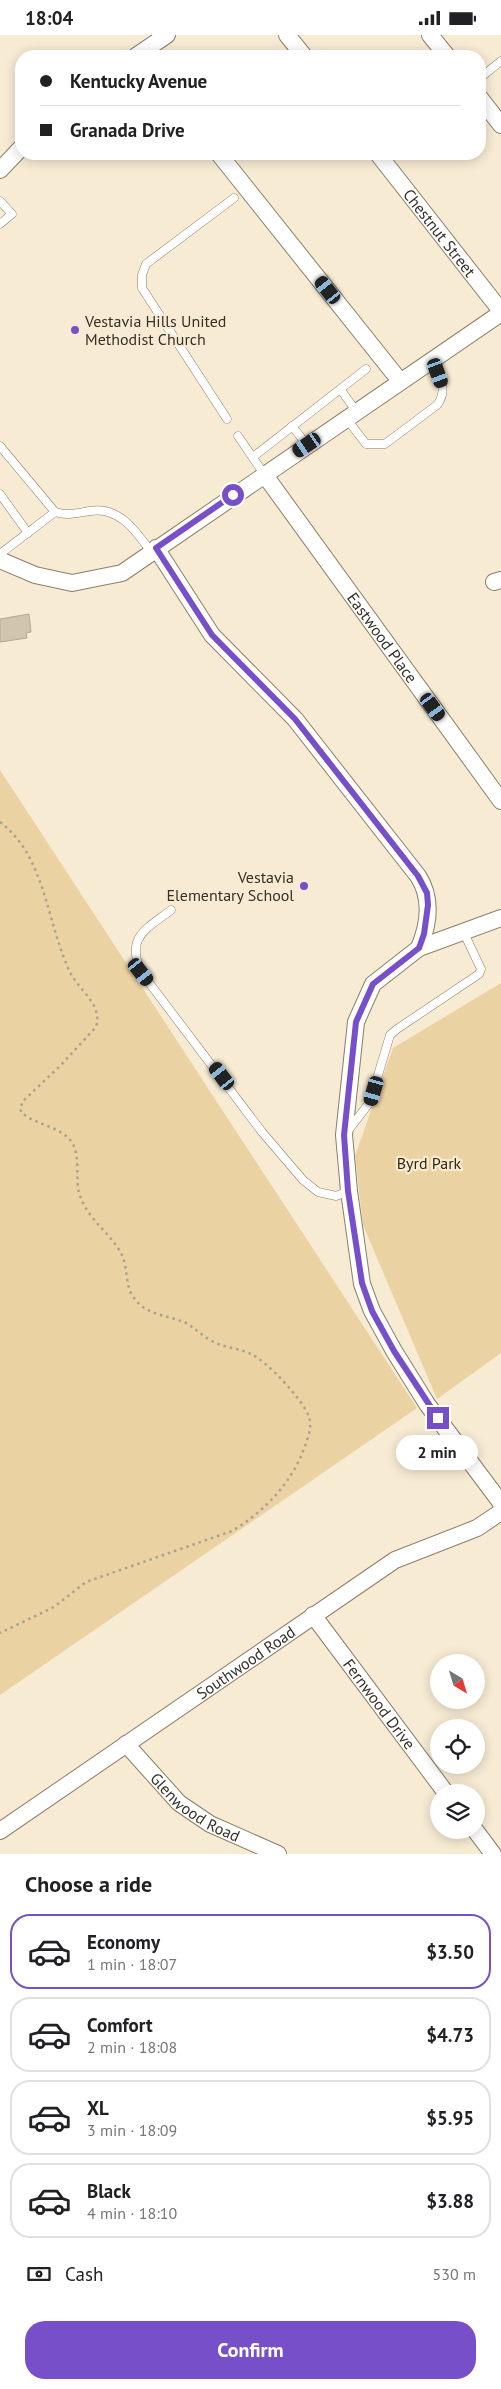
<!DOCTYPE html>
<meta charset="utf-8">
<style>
body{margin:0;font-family:"PT Sans",sans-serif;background:#f6f6f6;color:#202124;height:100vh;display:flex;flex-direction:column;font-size:19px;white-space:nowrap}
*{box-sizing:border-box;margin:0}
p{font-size:16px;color:#757577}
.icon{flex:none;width:28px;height:28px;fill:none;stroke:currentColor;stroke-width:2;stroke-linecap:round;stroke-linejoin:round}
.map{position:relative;height:1819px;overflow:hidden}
.side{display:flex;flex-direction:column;background:#fff;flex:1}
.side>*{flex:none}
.hud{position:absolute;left:15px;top:15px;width:471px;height:110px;border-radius:20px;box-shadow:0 2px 12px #0003;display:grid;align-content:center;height:110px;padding:0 25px;background:#fff}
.needle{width:32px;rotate:142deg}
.controls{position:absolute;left:430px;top:1619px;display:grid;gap:10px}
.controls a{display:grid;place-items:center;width:55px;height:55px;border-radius:50%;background:#fff;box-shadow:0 2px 12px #0003;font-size:25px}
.end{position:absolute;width:22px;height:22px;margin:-11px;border:6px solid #774fc9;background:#fff;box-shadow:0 0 0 2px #fff}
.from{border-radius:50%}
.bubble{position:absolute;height:35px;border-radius:18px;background:#fff;box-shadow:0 2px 12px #0003;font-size:16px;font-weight:600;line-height:35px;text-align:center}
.car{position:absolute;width:15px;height:30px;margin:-15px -8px;border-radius:6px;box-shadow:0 0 4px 1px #0007;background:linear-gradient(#222 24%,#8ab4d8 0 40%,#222 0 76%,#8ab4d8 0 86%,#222 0)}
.hud b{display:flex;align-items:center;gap:18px;height:48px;font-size:19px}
.hud b+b{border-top:1px solid #e0e0e0}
.hud i{width:12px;height:12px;background:#202124}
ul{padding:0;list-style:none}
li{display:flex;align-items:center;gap:15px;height:75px;margin:0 10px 8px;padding:0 15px;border:2px solid #e0e0e0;border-radius:20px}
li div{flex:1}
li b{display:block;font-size:19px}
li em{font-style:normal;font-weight:600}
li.active{border-color:#774fc9}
li>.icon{width:45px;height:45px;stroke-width:1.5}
h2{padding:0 25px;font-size:22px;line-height:60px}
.pay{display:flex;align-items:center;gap:12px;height:55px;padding:0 25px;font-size:19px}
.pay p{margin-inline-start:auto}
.action{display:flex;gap:10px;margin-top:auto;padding:10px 25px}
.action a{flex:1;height:58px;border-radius:20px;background:#774fc9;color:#fff;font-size:20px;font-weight:600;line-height:58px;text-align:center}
.status{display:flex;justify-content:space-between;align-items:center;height:35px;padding:0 25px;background:#fff;direction:ltr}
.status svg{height:14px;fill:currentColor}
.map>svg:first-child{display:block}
.green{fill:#ebd2a2}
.building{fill:#d1c5ad;stroke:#b4a891}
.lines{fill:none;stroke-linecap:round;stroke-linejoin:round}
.service-casing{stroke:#8a7f69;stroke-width:9}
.minor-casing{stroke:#8a7f69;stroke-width:18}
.path{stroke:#aaa18f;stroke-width:2.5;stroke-dasharray:2.5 4;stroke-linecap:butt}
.service{stroke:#fff;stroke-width:8}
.minor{stroke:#fff;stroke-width:16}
.route{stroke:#774fc9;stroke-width:6}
.poi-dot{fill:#774fc9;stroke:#f7ebd3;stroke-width:2}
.labels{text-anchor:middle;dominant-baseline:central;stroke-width:4.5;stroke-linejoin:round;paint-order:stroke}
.street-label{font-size:16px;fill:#343026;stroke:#f7ebd3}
.poi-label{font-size:16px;fill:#343026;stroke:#f7ebd3;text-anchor:start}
.park-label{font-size:16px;fill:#33280e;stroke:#f7ebd3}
</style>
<div class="status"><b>18:04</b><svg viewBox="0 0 49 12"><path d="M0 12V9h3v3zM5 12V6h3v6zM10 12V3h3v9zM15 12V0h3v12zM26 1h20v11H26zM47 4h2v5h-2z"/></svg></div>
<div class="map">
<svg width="501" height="1819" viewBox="0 0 501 1819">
<rect width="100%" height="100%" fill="#f7ebd3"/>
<g class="green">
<path d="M0 735 417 1373 0 1660Z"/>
<path d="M501 948V1318L437 1364 363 1190 355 1121 393 1013Z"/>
</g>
<path class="building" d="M29 579 31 597 26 598 27 603 0 607V584Z"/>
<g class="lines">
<g class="service-casing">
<g id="service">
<path d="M480 43 501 26"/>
<path d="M0 166 12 179 0 189"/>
<path d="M341 355 356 376"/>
<path d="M346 383 366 409H385L437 370C449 355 439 340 433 323"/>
<path d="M227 384 142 253V240L146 229 234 163"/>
<path d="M292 391 307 410"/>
<path d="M238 401 264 439"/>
<path d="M0 411 55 477C67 481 78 478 90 476 119 471 136 496 151 517"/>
<path d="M253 422 366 334"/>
<path d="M0 459 28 498"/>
<path d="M0 519 55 477"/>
<path d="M171 875C145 895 126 902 141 937L262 1097 303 1145 318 1157 336 1161 349 1156"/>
<path d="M347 1097 370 1067 390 1000 397 994 479 939 481 934 464 898"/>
</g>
</g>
<g class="minor-casing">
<g id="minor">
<path d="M287 0 304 21"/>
<path d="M430 0 447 21"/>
<path d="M136 21 167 0"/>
<path d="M480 63 501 90"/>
<path d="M219 119 400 346"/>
<path id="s1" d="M378 119 501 276"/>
<path d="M0 135 21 113"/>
<path id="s2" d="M264 439 501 766"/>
<path d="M156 513 212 600 295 684 418 841C433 864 429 889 419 913"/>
<path d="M0 525 35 540 72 548 122 538 501 278"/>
<path d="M494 547 501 545"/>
<path d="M501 883 419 913 373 949 356 987 344 1100 349 1156 362 1249 372 1276 394 1316 427 1369 501 1468"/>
<path id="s3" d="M313 1580 446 1758"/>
<path id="s4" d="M126 1709 179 1768 210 1789 278 1819"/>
<path d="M475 1795 493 1819"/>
<path id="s5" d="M0 1796 395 1525 477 1493 501 1477"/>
</g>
</g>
<path class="path" d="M0 787C47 823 46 889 71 939 80 956 103 970 96 992L60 1031 23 1066 20 1074 22 1078C36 1090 59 1091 71 1106 81 1119 75 1142 79 1158 88 1186 111 1198 122 1220 128 1233 125 1252 134 1263 146 1280 166 1280 184 1287 194 1292 202 1301 212 1306 224 1313 239 1313 251 1319 267 1326 304 1366 309 1382 313 1394 306 1408 302 1419 288 1452 262 1478 232 1496L86 1547 54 1572 0 1598"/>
<use href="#service" class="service"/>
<use href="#minor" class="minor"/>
</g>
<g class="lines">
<path class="route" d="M233 460 156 513 212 600 295 684 418 841 427 858 428 870 424 899 419 913 373 949 356 987 344 1100 348 1156 362 1248 372 1276 394 1316 438 1383"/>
</g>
<g class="poi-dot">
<circle cx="75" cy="295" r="5"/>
<circle cx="304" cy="851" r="5"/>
</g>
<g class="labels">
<g class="street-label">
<text stroke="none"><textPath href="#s1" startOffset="100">Chestnut Street</textPath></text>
<text stroke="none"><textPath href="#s2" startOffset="202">Eastwood Place</textPath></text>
<text stroke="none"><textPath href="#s5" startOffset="298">Southwood Road</textPath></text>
<text stroke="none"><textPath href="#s3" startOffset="111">Fernwood Drive</textPath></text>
<text stroke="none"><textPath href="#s4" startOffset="95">Glenwood Road</textPath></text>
</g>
<g class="poi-label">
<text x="85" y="286">Vestavia Hills United<tspan x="85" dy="18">Methodist Church</tspan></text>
<text x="294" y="842" text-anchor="end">Vestavia<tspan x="294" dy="18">Elementary School</tspan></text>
</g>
<g class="park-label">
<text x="429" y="1128">Byrd Park</text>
</g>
</g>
</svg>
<div class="controls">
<a><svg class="needle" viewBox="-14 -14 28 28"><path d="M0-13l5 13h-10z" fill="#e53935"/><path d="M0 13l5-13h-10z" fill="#757577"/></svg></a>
<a><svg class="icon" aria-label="locate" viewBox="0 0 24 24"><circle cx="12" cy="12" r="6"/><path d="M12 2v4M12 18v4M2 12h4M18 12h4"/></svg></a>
<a><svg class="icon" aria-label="layers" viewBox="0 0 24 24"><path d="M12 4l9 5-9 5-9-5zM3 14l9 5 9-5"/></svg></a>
</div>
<i class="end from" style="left:233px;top:460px"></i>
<i class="end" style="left:438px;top:1383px"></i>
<div class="bubble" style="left:396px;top:1400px;width:82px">2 min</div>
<i class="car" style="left:328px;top:255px;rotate:322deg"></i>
<i class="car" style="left:438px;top:338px;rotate:160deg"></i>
<i class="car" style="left:307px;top:410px;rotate:236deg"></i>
<i class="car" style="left:433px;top:672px;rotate:144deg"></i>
<i class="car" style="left:141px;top:937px;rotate:142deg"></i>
<i class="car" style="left:222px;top:1041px;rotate:323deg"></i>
<i class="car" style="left:374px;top:1056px;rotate:196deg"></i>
<div class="hud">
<b><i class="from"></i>Kentucky Avenue</b>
<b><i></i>Granada Drive</b>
</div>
</div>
<section class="side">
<h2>Choose a ride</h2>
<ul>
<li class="active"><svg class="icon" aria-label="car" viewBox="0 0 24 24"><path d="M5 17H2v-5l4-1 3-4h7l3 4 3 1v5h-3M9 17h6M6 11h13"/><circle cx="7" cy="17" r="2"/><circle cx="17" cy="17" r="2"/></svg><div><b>Economy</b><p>1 min · 18:07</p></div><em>$3.50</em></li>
<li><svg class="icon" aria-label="car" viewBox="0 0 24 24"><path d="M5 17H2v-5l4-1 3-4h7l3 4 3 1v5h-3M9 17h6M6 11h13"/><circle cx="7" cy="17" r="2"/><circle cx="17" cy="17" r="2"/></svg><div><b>Comfort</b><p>2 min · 18:08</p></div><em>$4.73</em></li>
<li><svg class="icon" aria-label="car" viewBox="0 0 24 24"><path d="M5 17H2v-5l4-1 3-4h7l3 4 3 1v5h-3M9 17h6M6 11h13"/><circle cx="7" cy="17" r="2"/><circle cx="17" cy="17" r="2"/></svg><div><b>XL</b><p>3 min · 18:09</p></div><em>$5.95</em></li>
<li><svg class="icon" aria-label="car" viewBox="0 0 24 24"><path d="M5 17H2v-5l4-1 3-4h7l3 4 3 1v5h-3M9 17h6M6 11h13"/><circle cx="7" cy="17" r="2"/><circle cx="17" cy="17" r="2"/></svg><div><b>Black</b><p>4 min · 18:10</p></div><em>$3.88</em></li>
</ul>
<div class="pay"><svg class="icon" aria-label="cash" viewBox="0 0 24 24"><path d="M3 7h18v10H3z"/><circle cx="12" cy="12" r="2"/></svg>Cash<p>530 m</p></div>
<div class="action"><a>Confirm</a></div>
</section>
